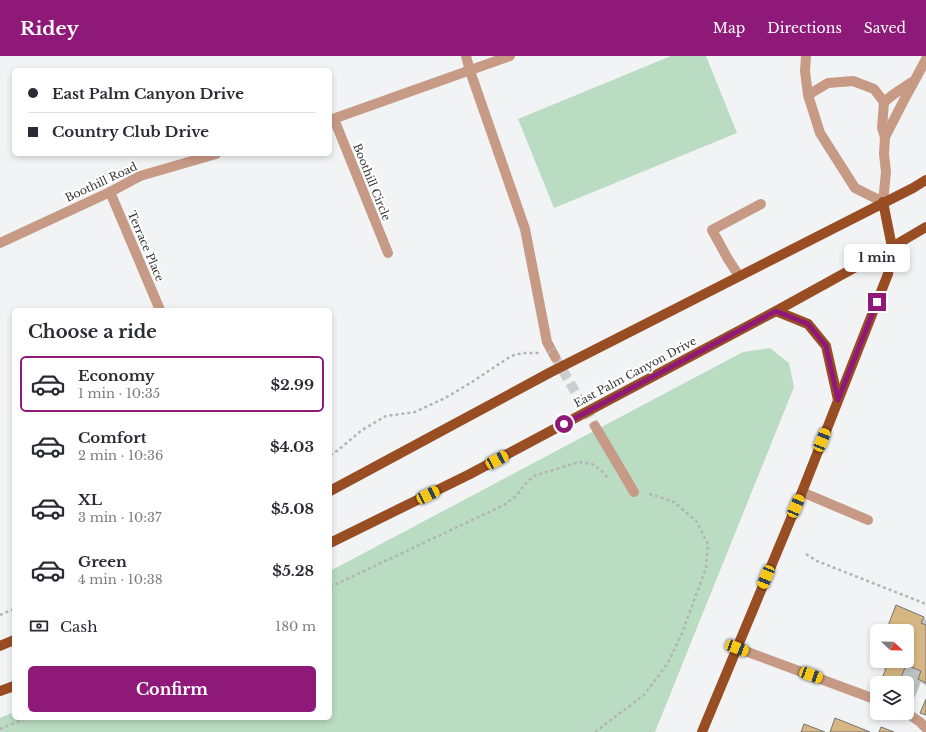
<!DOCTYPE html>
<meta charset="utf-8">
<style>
body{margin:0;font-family:"Libre Baskerville",serif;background:#f2f2f3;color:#2b2b33;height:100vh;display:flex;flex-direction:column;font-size:15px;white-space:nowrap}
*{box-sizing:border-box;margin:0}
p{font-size:13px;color:#7c7c81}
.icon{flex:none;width:22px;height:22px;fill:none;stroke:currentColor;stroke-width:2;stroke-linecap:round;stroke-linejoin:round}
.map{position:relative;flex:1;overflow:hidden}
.sheet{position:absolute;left:12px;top:252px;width:320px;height:412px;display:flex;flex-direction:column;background:#fff;border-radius:6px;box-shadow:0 2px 6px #0003}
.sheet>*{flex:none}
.guide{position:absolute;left:12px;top:12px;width:320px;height:88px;border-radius:6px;box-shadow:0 2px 6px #0003;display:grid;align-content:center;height:88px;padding:0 16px;background:#fff}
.needle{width:26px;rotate:112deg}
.buttons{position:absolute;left:870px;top:568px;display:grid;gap:8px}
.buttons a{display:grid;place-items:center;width:44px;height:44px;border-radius:6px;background:#fff;box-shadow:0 2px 6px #0003;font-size:20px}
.end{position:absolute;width:18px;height:18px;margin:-9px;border:5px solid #8e1979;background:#fff;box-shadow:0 0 0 2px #fff}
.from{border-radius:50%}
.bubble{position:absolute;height:28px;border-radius:6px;background:#fff;box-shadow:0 2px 6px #0003;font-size:13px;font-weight:800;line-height:28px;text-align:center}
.car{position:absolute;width:12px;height:24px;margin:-12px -6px;border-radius:5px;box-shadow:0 0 3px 1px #0007;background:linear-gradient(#f5c518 24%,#345 0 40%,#f5c518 0 76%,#345 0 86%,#f5c518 0)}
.guide b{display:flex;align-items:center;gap:14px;height:38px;font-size:15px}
.guide b+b{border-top:1px solid #e1e1e2}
.guide i{width:10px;height:10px;background:#2b2b33}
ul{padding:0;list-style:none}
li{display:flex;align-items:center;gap:12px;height:56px;margin:0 8px 6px;padding:0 8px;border:2px solid transparent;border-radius:6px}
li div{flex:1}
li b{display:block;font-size:15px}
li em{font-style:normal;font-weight:800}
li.active{border-color:#8e1979}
li>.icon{width:36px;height:36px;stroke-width:1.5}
h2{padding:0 16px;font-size:18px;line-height:48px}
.pay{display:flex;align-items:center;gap:10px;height:44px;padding:0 16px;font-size:15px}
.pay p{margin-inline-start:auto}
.button{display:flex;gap:8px;margin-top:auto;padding:8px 16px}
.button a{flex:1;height:46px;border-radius:6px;background:#8e1979;color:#fff;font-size:16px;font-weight:800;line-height:46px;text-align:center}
header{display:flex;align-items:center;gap:24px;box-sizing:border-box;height:56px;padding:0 20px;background:#8e1979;color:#fff}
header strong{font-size:19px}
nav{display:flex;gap:22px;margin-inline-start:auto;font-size:14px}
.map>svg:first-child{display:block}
.green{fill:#badcc2}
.shadow{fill:#0003}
.building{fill:#d6b683;stroke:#747372}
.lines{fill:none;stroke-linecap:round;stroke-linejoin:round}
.minor-tunnel{stroke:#cccdcf;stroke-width:10;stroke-dasharray:10 5;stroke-linecap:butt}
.path{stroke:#b3b4b6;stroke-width:2.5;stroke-dasharray:3 3;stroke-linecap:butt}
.minor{stroke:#c79a85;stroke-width:10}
.major{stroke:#994d23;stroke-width:10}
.path-bridge{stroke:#b3b4b6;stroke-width:2.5;stroke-dasharray:3 3;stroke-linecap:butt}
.route{stroke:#8e1979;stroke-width:5}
.labels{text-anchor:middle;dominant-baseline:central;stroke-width:4;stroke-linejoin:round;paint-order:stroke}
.street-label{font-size:11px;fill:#363637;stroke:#fff}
</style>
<header>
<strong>Ridey</strong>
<nav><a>Map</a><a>Directions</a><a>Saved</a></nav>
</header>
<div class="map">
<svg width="926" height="676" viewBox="0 0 926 676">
<rect width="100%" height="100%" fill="#f2f3f5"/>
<g class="green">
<path d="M671 0H706L737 77 554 152 518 63Z"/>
<path d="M770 292 789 307 794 331 655 676H0V662L14 656V662H330V515L743 296Z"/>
</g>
<path class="shadow" d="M923 561 926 564V630L921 626 907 660 901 657H907V627H881L886 615 875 604 877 599V605H907V575H887Z"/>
<g class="building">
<path d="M896 549 924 561 921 567 926 569V627L918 623 921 615 906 609 899 627H880L887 610 874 604 877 596V605H907V575H886Z"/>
<path d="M926 643V659L920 657Z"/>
<path d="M835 662 870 676H830Z"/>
<path d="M804 668 825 676H801Z"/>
<path d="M881 671 894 676H879Z"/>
</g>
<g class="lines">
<path class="minor-tunnel" d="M555 301 595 370"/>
<g class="path">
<path d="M330 399 337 395 362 374 386 360 415 356 445 342 472 326 511 300 523 297H539"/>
<path d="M806 498 817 505 926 548"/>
<path d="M330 531 504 449 516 440 525 428 534 420 579 406 592 408 601 414 609 423"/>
<path d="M0 559 14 553"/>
<path d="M0 673 26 662"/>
<path d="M595 676 644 639 668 607 682 577 706 512 708 488 697 466 674 446 647 437"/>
</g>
<g class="minor">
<path d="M466 0 470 15 525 173 547 286 555 301"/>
<path d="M806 0 805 15 808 39 820 77 855 132 883 146 886 116 884 98 885 81 903 46 923 9 926 3"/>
<path d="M808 39 828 27 853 25 874 33 884 46"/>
<path d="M334 63 388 197"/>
<path d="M330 64 510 0"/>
<path d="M885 81 882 72 884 46 894 38 912 26"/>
<path d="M110 136 160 254"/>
<path d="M0 187 110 136 140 120 216 98"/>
<path d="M739 220 728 203 712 174 761 148"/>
<path d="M595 370 634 436"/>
<path d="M802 436 868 464"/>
<path d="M737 592 877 644"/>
<path d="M907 657 920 666 926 672"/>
</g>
<g class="major">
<path d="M776 255 808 268 826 290 838 344"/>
<path d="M330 435 551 316 913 132 926 124"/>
<path d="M330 487 470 418 776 255 892 191 926 171"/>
<path d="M0 590 14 584"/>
<path d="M0 635 14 630"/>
<path d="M702 676 802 436 888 218 892 191 883 146"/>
</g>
<path class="path-bridge" d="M548 297 555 292"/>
</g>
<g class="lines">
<path class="route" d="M564 368 776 255 808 268 826 290 838 344 877 246"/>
</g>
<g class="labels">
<g class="street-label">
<text transform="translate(101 126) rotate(-25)">Boothill Road</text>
<text transform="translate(372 126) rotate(68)">Boothill Circle</text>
<text transform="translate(146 190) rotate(67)">Terrace Place</text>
<text transform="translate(635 316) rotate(-28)">East Palm Canyon Drive</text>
</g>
</g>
</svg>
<div class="buttons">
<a><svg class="needle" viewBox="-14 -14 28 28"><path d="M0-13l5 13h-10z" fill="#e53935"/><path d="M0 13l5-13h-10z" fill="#7c7c81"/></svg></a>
<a><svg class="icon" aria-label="layers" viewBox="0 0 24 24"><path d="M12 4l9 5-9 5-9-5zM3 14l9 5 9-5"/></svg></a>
</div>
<i class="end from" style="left:564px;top:368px"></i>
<i class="end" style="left:877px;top:246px"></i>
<div class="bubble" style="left:844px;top:188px;width:66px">1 min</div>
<i class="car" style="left:822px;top:384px;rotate:22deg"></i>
<i class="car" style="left:497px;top:404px;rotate:62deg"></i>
<i class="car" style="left:428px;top:439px;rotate:64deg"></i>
<i class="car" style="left:796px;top:450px;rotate:23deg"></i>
<i class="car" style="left:766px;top:521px;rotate:202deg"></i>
<i class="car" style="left:737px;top:592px;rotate:111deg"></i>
<i class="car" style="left:811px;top:619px;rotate:110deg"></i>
<div class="guide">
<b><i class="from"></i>East Palm Canyon Drive</b>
<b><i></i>Country Club Drive</b>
</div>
<section class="sheet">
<h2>Choose a ride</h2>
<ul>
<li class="active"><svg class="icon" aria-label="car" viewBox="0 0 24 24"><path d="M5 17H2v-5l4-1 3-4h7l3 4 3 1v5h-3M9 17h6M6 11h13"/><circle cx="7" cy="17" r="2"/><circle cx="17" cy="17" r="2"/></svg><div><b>Economy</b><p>1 min · 10:35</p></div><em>$2.99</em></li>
<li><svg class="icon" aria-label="car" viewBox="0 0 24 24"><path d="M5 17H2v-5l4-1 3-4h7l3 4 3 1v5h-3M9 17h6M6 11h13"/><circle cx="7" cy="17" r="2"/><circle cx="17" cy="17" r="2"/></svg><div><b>Comfort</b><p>2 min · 10:36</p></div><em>$4.03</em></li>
<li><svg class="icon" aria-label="car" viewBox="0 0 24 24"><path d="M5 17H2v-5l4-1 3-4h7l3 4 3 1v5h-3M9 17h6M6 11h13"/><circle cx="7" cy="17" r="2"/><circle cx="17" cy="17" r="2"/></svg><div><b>XL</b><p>3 min · 10:37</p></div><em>$5.08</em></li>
<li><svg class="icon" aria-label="car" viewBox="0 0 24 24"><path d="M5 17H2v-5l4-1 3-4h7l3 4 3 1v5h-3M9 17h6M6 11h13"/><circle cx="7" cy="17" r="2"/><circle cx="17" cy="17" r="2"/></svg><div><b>Green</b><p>4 min · 10:38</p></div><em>$5.28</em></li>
</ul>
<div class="pay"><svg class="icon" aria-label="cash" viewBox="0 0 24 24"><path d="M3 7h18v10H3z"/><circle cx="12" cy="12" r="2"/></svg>Cash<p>180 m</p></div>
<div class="button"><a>Confirm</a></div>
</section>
</div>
